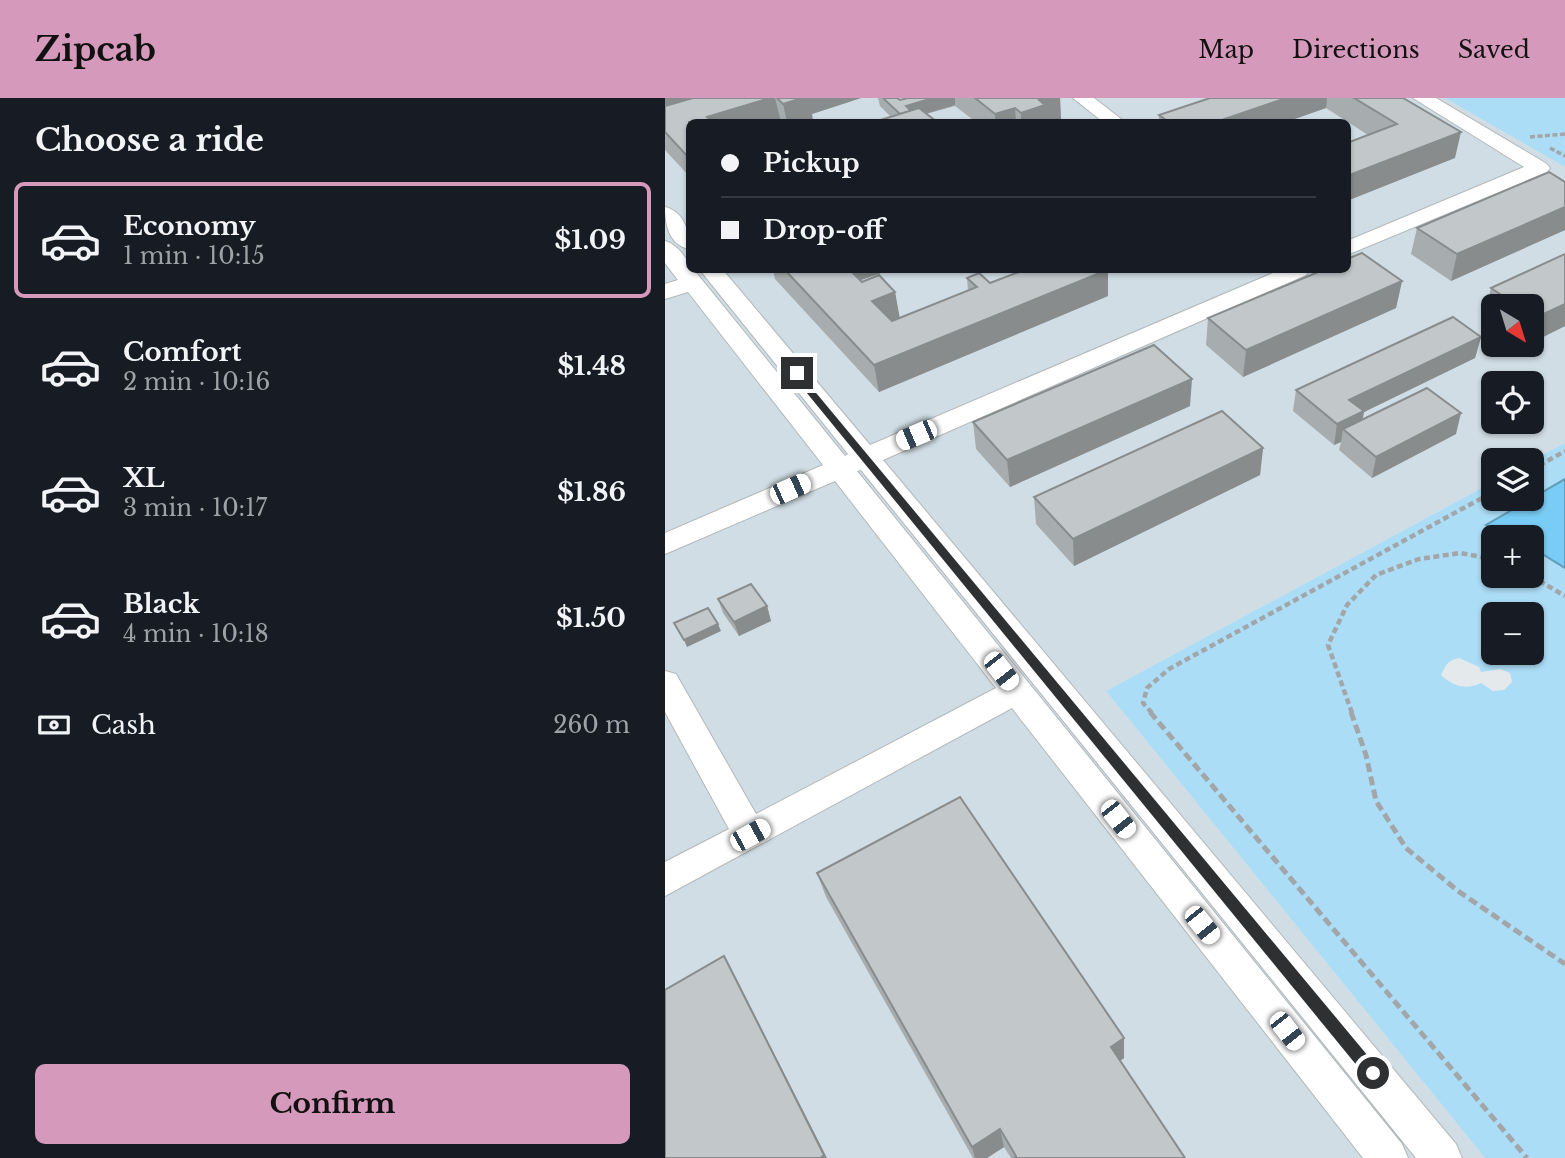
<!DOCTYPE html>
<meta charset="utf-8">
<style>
body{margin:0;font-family:"Libre Baskerville",serif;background:#242831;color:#f1f3f6;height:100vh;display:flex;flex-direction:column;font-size:26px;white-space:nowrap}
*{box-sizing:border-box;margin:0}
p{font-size:23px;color:#9ea1a6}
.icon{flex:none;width:38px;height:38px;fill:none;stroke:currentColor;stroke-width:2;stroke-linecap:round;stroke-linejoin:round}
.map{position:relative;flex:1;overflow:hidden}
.side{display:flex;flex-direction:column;background:#171b24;width:665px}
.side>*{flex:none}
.banner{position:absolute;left:21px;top:21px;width:665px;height:154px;border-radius:10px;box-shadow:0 2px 5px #0004;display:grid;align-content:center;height:154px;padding:0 35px;background:#171b24}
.needle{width:46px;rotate:142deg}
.buttons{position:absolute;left:816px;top:196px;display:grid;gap:14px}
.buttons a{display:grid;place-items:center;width:63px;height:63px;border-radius:10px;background:#171b24;box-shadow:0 2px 5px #0004;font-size:35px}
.end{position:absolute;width:32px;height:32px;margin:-16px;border:9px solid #2e3031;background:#fff;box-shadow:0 0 0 4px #fff}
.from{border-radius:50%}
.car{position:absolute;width:21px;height:42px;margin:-21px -10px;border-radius:9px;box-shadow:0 0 5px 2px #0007;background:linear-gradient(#fff 24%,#345 0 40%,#fff 0 76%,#345 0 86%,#fff 0)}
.banner b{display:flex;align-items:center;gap:24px;height:66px;font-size:26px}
.banner b+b{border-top:2px solid #363941}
.banner i{width:18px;height:18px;background:#f1f3f6}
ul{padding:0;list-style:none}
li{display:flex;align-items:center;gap:21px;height:116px;margin:0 14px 10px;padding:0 21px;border:4px solid transparent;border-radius:10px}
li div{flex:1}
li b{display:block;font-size:26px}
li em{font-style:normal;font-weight:700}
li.selected{border-color:#d599bb}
li>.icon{width:63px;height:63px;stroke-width:1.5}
h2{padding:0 35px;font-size:32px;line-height:84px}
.pay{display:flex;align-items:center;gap:18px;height:77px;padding:0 35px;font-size:26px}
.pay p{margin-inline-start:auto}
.action{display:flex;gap:14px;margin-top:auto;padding:14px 35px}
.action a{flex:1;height:80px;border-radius:10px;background:#d599bb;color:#111;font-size:28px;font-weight:700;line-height:80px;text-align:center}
header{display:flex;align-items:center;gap:42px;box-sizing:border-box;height:98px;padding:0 35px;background:#d599bb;color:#111}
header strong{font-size:33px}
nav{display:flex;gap:38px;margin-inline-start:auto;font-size:24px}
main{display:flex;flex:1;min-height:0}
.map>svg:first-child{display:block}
.built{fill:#d0dde4;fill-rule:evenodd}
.green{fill:#acddf6;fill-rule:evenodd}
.water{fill:#78ccf5;stroke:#629dba;stroke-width:2}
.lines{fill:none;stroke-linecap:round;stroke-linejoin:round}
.minor-casing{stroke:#b2b8ba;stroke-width:2}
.path-far2{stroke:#a2a6a9;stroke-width:3.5;stroke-dasharray:5 2.5;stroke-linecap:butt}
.path-far1{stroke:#a2a6a9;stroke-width:4.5;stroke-dasharray:6 3.5;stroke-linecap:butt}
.path{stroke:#a2a6a9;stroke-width:5;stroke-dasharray:9 4.5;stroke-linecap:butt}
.minor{fill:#fff;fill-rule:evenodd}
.wall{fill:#a7acae}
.shaded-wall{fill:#888c8d}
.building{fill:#c2c8ca;stroke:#888c8d;stroke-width:2}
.route{fill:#2e3031}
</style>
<header>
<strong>Zipcab</strong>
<nav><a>Map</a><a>Directions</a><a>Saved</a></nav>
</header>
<main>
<section class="side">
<h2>Choose a ride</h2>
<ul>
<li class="selected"><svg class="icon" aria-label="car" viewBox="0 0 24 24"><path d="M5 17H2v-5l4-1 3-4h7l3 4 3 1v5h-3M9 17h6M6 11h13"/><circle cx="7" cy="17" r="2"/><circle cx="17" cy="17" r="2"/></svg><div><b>Economy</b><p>1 min · 10:15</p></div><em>$1.09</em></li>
<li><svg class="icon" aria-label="car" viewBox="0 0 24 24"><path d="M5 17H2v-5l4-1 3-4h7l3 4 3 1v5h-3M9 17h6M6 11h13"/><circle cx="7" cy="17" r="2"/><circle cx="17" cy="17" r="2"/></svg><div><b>Comfort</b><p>2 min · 10:16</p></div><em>$1.48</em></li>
<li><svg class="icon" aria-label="car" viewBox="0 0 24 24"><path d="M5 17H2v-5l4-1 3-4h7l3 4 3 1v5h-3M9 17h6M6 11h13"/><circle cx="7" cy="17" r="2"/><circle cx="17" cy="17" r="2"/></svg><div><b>XL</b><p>3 min · 10:17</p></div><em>$1.86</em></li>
<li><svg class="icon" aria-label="car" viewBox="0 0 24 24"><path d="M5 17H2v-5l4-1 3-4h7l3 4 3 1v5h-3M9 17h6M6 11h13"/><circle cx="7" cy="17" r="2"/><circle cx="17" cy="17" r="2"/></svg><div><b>Black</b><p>4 min · 10:18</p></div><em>$1.50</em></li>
</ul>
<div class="pay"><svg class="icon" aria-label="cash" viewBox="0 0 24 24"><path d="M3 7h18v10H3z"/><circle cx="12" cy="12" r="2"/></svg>Cash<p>260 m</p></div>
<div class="action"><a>Confirm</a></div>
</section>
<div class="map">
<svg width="900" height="1060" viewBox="0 0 900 1060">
<rect width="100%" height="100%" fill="#e4e9ec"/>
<path class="built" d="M0 0H780L900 69V345L866 363 828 362V384L441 593 820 1060H0ZM24 24H682V172H24ZM828 208H866V247H828ZM828 285H866V324H828Z"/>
<g class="green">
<path d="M780 0H900V69Z"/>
<path d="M900 345V381L821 427 846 439H828V478H866V449L900 470V1060H820L441 593 828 384V401H866V363ZM828 516H866V555H828ZM794 560 814 569 816 574 835 571 845 575 847 584 839 592 828 593 816 585C801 592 789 589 776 577 780 567 784 562 794 560Z"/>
</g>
<path class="water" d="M900 381V470L866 449V439H846L821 427Z"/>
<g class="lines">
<g class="minor-casing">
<g id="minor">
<path d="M408 0H429L460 24H438Z"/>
<path d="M748 0H771L882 66 885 70 882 74 682 157V143L859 69Z"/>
<path d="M0 109C20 114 24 134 24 151 4 147 0 126 0 109Z"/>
<path d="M0 143C11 146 24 160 24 172H29L180 358 183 356 35 172H58L205 347 615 172H644L641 177 218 362 791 1046 797 1060H751L196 372 192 373 737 1046 743 1060H698L347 610 0 798V764L64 731 0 614V573L11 576 91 716 331 590 170 383 0 456V435L158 367 23 194 0 201V186L13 182 0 165Z"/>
</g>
</g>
<g class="path-far2">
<path d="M865 39 900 36"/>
<path d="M885 50 900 58"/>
</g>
<g class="path-far1">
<path d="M866 372 900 353"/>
<path d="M866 478 900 498"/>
<path d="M487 615 478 605 482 590 504 571 828 394"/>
<path d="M687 615 663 547 682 507 711 477 754 461 795 455 828 461"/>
</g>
<g class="path">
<path d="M485 614 862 1060"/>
<path d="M686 614 701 657 711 703 741 750 793 793 900 866"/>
</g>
<use href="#minor" class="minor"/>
</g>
<g class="wall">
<path d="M0 0H196L147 16 148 24H24V78L0 52Z"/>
<path d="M213 0H232L235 2 243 0H395L396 21 385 24H311L290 8 261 16 226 19 215 8Z"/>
<path d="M545 0H738L790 60 703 37 661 10 621 24H494V17Z"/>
<path d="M900 84V132L786 183 746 156 752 130Z"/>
<path d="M900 156V228L866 245V208H828V223L819 217 826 190Z"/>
<path d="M108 172H224L195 182 197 184 230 194 234 220 303 193 302 180 325 185 443 198 214 294 110 181Z"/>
<path d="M737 183 731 210 578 279 541 247 543 220Z"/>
<path d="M816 239 810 260 699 314 697 322 791 336 707 380 674 352 676 344 669 347 628 313 631 292Z"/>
<path d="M525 308 345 389 311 351 308 324Z"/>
<path d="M598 350 595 377 409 468 371 426 369 399Z"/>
<path d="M53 501 102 508 106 523 74 538 58 515Z"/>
<path d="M152 775 459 940V960L455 963 520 1060H346L339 1049 322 1060H308L161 799Z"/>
</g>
<g class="shaded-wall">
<path d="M0 0H41L0 14Z"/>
<path d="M105 0H110L116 24H44L42 19Z"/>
<path d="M137 0H196L147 16 148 24H122L118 6Z"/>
<path d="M268 0H290V7L243 21 241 8Z"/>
<path d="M381 0H395L396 21 385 24H356V15L374 2Z"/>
<path d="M621 0H662L661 10 621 24H551Z"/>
<path d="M350 10 351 24H330V16Z"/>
<path d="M796 34 790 60 682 103V78Z"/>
<path d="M900 109V132L786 183 792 156Z"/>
<path d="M177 172H224L180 188Z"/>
<path d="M443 172V198L214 294 209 267Z"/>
<path d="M737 183 731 210 578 279 581 252Z"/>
<path d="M230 194 235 221 212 230 207 203Z"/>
<path d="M900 206V228L866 245V233L870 220Z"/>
<path d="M816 239 810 260 699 314 695 334 678 331 676 344 669 347 672 326 684 302Z"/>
<path d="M527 281 525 308 345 389 342 362Z"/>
<path d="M796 315 791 336 707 380 711 359Z"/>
<path d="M598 350 595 377 409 468 408 441Z"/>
<path d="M102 508 106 523 74 538 69 524Z"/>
<path d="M53 526 56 533 22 549 19 542Z"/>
<path d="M59 858 71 880 162 1060H155Z"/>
<path d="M459 940V960L446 969V949Z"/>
<path d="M335 1031 339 1049 322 1060H310L307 1049Z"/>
</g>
<g class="building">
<path d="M28 0H105L42 19 47 24H24V60L0 34V8Z"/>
<path d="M112 0H137L118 6Z"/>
<path d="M218 0H232L235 2 243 0H268L241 8 246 13 235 16Z"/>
<path d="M310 0H381L374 2 380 7 356 15 350 10 330 16Z"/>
<path d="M545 0H621L551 24H504L494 17Z"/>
<path d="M689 0H738L796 34 682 78V45L732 26Z"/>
<path d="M254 10 272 24H209Z"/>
<path d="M884 74 900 84V109L792 156 752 130Z"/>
<path d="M697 155 737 183 581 252 543 220 658 172H682V161Z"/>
<path d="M900 156V206L870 220 866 217V208H853L826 190Z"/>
<path d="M120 172H185L197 184 214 177 230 194 207 203 227 223 312 189 302 180 314 175 325 185 359 172H442L209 267Z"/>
<path d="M788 219 816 239 684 302 699 313 672 326 631 292Z"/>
<path d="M489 247 527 281 342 362 308 324Z"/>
<path d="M762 290 796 315 711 359 678 331Z"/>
<path d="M557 313 598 350 408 441 369 399Z"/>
<path d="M86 486 102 508 69 524 53 501Z"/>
<path d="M43 510 53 526 19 542 9 525Z"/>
<path d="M295 699 459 940 446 949 520 1060H349L351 1058 335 1031 307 1049 152 775Z"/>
<path d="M59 858 159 1057 155 1060H0V892Z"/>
</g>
<path class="route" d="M132 272 713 970 715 975 713 980 708 982 702 980 128 278 127 275Z"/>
</svg>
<div class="buttons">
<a><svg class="needle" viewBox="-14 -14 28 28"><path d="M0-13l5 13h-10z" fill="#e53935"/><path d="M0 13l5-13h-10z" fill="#9ea1a6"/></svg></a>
<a><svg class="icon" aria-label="locate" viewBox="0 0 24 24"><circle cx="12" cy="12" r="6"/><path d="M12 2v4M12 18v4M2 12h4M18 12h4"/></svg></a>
<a><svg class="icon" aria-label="layers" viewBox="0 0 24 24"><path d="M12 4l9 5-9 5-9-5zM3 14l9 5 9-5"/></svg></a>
<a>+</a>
<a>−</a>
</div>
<i class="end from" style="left:708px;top:975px"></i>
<i class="end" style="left:132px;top:275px"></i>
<i class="car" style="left:251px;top:337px;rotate:247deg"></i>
<i class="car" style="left:125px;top:391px;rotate:66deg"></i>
<i class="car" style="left:336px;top:573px;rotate:142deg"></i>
<i class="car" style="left:453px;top:721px;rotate:142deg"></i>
<i class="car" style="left:85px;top:737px;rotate:61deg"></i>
<i class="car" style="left:537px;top:827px;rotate:141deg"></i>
<i class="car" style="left:622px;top:933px;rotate:142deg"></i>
<div class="banner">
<b><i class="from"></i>Pickup</b>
<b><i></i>Drop-off</b>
</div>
</div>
</main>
